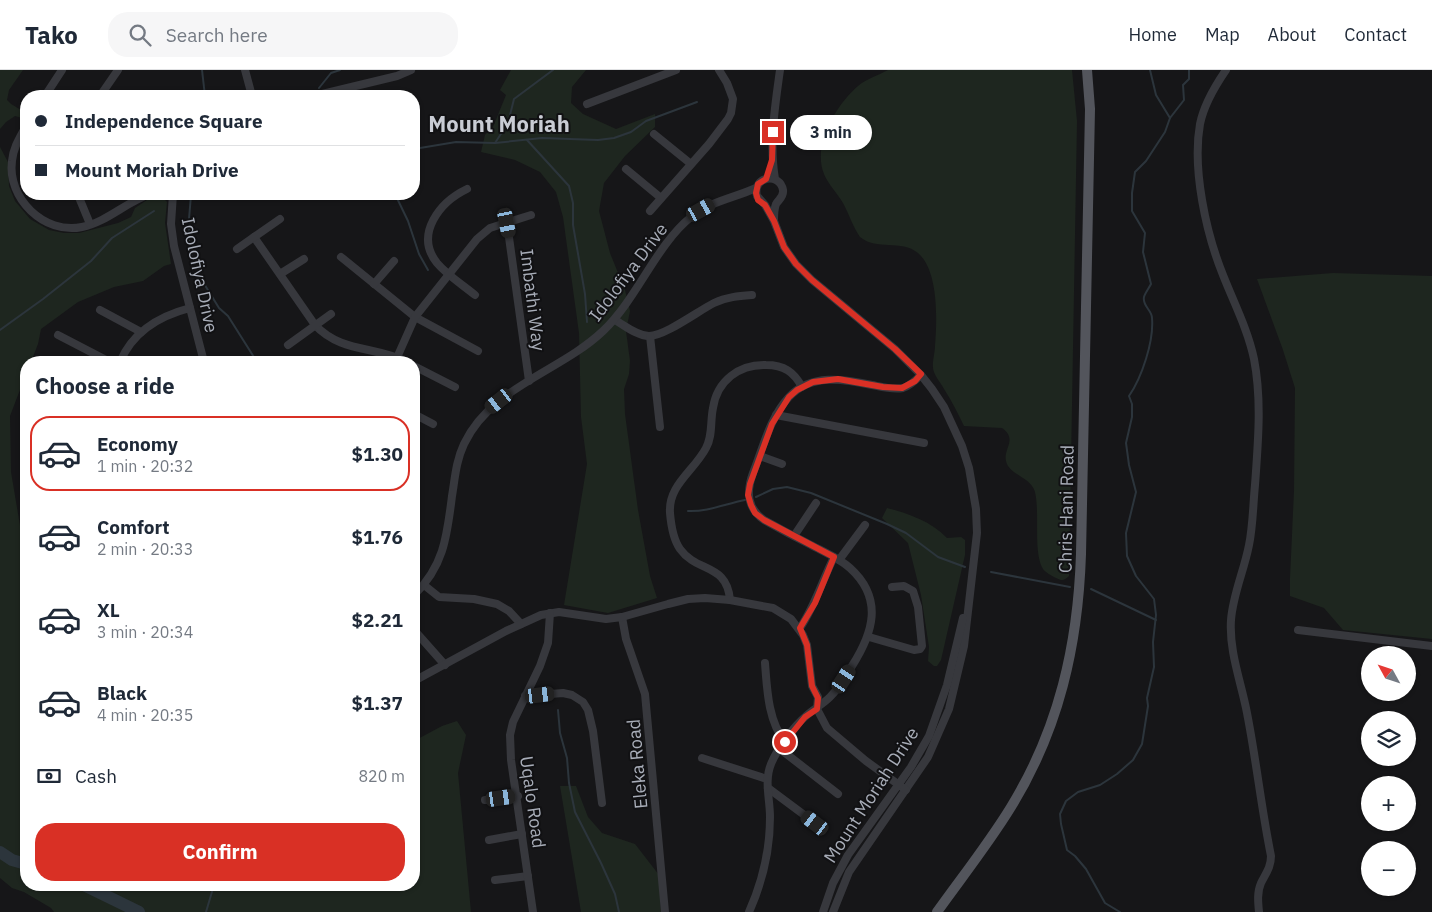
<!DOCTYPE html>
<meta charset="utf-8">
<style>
body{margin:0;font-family:"IBM Plex Sans",sans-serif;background:#f6f6f7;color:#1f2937;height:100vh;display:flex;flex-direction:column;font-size:19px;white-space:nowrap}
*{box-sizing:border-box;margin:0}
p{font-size:16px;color:#747a83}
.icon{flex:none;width:28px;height:28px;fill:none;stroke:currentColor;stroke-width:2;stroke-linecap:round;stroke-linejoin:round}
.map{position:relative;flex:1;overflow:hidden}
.sheet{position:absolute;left:20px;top:286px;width:400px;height:535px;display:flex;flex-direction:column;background:#fff;border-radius:20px;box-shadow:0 1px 4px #0004}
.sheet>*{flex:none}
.hud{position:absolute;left:20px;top:20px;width:400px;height:110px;border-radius:20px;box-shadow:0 1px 4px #0004;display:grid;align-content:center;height:110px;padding:0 15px;background:#fff}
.needle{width:32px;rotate:310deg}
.buttons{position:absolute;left:1361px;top:576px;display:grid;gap:10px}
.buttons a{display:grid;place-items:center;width:55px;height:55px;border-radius:50%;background:#fff;box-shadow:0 1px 4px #0004;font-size:25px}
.end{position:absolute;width:22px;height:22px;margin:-11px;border:6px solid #d93025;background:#fff;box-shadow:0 0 0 2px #fff}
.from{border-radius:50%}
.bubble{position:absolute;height:35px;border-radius:18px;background:#fff;box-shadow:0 1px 4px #0004;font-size:16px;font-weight:700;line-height:35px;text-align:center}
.car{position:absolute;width:15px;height:30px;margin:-15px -8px;border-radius:6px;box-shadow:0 0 4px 1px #0007;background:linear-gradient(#222 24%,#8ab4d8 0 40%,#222 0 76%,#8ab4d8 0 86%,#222 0)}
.hud b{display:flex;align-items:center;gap:18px;height:48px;font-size:19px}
.hud b+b{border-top:1px solid #e0e1e3}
.hud i{width:12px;height:12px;background:#1f2937}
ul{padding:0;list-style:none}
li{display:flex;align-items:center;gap:15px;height:75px;margin:0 10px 8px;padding:0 5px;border:2px solid transparent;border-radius:20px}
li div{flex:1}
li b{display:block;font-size:19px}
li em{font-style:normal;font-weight:700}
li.on{border-color:#d93025}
li>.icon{width:45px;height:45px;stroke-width:1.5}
h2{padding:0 15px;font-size:22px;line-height:60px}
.pay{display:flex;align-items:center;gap:12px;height:55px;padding:0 15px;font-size:19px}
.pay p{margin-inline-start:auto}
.button{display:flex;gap:10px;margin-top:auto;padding:10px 15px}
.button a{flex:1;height:58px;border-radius:20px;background:#d93025;color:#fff;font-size:20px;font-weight:700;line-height:58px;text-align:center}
header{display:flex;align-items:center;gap:30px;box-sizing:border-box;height:70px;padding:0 25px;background:#fff;border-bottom:1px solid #e0e1e3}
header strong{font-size:24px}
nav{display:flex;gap:28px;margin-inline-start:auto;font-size:18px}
.search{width:350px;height:45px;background:#f6f6f7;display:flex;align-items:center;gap:12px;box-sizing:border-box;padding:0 18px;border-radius:20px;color:#747a83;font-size:19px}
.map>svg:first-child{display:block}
.green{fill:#1e261f}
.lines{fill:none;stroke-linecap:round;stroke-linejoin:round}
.stream{stroke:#2c353c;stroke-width:2}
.river{stroke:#2c353c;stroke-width:12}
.minor{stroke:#37383d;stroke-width:8}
.major{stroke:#53555c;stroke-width:10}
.route{stroke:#d93025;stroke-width:6}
.labels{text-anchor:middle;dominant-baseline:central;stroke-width:4;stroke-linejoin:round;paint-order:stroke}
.street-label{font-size:18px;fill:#a8adb8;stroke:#111113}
.district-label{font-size:22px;font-weight:bold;fill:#c9ccd4;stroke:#111113}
</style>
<header>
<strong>Tako</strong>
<div class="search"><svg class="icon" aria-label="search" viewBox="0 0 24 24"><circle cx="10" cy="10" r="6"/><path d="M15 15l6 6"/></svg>Search here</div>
<nav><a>Home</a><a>Map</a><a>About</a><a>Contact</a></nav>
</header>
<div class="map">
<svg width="1432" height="842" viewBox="0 0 1432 842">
<rect width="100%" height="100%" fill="#161618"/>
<g class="green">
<path d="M0 0H23L9 20 7 30 11 34 26 43 22 48 15 46 6 52 0 59Z"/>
<path d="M511 0H586L572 17 571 33 583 44 616 59 655 44V57L625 86 604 113 599 141 610 183 625 220 630 241 626 261 630 291 629 304 624 319 625 344 638 440 650 506 657 528 608 543 564 535 587 394 581 347 579 263 563 147 556 122 540 102 515 90 481 82 485 65 493 57 506 25 500 20Z"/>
<path d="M888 0H1072L1077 51 1069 506C1064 511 1062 511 1056 508 1052 506 1046 503 1043 499 1033 482 1040 443 1035 422 1031 408 1016 407 1008 396 999 380 1020 371 1002 358L964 356C958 344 952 331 944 319 941 313 936 308 934 302 931 295 935 283 935 276 937 251 939 201 918 183 901 169 877 181 860 167 853 157 849 144 843 133 837 123 828 114 824 104 812 75 836 35 858 16 866 9 879 5 888 0Z"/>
<path d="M0 77 8 92 9 116 15 131 30 149 49 160 64 163H79L118 153 131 147 135 138 150 128 157 127 163 128 167 132 165 153 171 194 164 196 143 211 114 217 78 232 41 259 38 274 31 292H26V304L10 346 11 402 26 491V815H414V671L442 656 457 651 466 665 458 703 471 842H54L51 838 24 822 12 818 0 808Z"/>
<path d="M1333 203 1432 206V569L1343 560 1324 538 1290 526V508L1294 421 1295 318 1283 280 1257 209Z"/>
<path d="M887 438C910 444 930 451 947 468L961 467 965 470V485L941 590 937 596H934L928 591 929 577 921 525 908 473 882 448Z"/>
<path d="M560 716H576L588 747 602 763 635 774 659 805 661 842H581Z"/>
</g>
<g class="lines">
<g class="stream">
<path d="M202 0 205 26"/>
<path d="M1150 0 1156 25 1170 48"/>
<path d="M319 18 331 3 340 0"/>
<path d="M527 70 569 116 573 133V155L585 224 587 252"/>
<path d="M495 73 508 53 514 29 553 0"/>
<path d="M414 79 456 72 495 73 542 68 598 70 614 68 631 62 646 51 697 32"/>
<path d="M395 124 408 151 419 184 428 200"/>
<path d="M191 125 189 149V173L192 187 203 212 219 238 228 246 257 292"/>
<path d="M184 127 195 124"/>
<path d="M0 260 43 229 91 191 112 168 154 141"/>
<path d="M756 427 773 419 787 417 811 423 887 454 906 463 938 487 965 497"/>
<path d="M688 441C707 442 725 434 745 430"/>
<path d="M991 502 1070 517"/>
<path d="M1091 519 1156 550"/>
<path d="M558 640 560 663 567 688 569 713 575 742 601 793 615 824 619 842"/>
<path d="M206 842 214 815"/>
<path d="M1120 842 1105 833 1086 799 1075 786 1067 780 1061 754 1060 744 1066 731 1078 722 1100 715 1117 704 1133 690 1142 674 1148 636 1147 628 1154 597 1153 572 1156 545 1154 529 1136 506 1127 486 1126 463 1136 422 1129 395 1126 373 1132 347V334L1129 326C1142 307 1154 271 1152 248 1152 240 1142 236 1144 227 1145 223 1149 218 1151 214L1143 182 1145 163 1132 141V123L1135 102 1146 91 1165 62 1170 48 1184 30 1183 15 1189 9V0"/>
</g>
<g class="river">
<path d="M0 782 12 790 26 794"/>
<path d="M84 815 139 842"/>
</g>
<g class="minor">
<path d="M245 0 252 26"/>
<path d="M1226 0C1215 16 1204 34 1200 54 1192 99 1206 163 1223 205 1234 233 1248 260 1254 289 1262 330 1258 373 1255 415 1253 435 1253 456 1249 475 1244 501 1233 524 1231 550 1229 580 1240 609 1246 638 1256 687 1261 737 1271 786 1271 797 1266 803 1261 813 1257 822 1258 832 1259 842"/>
<path d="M45 26 62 0"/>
<path d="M100 26 118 0"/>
<path d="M314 26 397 6 411 0"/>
<path d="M587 34 676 0"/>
<path d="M26 56C20 67 13 78 12 91 7 128 44 165 82 157 107 152 126 132 150 124"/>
<path d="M654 64 691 94"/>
<path d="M626 99 661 128"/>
<path d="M775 109C769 73 775 36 780 0"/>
<path d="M467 119C440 132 414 164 437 193 447 205 463 215 475 225"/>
<path d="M173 124 171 154 174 176 204 292"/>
<path d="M78 125 90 154"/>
<path d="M650 141 709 74 728 49 731 43 733 29 727 13 719 0"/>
<path d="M774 151C774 146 774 139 776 134 779 129 784 127 783 120 780 102 752 106 757 126L765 135 774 151 784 177 796 194 812 210 895 279 921 305 932 319 944 337 962 376 969 398 976 439 977 463 964 576 949 639 928 687 849 802 833 842"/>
<path d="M507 153 529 311"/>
<path d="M254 167 315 255C341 283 376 276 407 292"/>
<path d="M237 179 280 149"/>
<path d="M341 187 415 247 478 281"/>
<path d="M280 204 304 189"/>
<path d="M374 214 394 191"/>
<path d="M100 240 141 262"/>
<path d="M615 250C624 255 637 266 649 266 665 266 698 241 714 233 726 227 739 226 752 225"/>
<path d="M58 265 110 292"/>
<path d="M650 266 660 357"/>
<path d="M288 275 331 244"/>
<path d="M120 292C133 261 159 246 190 238"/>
<path d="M395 292 415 247 477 169 490 158 531 145"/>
<path d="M414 296 455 317"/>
<path d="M414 344 433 354"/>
<path d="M776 345 924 373"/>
<path d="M760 386 782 394"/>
<path d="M794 466 816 433"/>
<path d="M839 490 865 455"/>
<path d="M424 515 439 527 474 529 497 534 509 541 521 554"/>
<path d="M414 525C444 496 447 466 452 426 455 408 456 391 464 374 492 316 560 302 603 261 637 229 656 175 691 147 711 131 734 128 756 118"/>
<path d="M730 530C727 493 697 503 680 479 673 469 671 455 670 443 668 415 694 401 706 378 713 365 710 352 713 338 717 311 739 294 766 295 784 295 794 302 802 317"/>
<path d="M622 547 626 569 645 624 665 842"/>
<path d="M800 558C815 536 822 511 834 487"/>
<path d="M414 560 445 595"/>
<path d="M1298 560 1432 576"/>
<path d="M869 567 914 580 920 579 922 576 918 537 913 521 904 516 892 517"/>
<path d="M765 593C767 619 768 651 785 672"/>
<path d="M414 611 506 561 541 545 559 542 606 549 622 547 668 534 688 529 705 528 730 530 773 538 791 549 803 565 807 575 812 616 818 627 817 639 827 658 866 691 906 720"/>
<path d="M525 626 563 623 572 625 583 632 588 640 593 661 602 733"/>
<path d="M780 679 838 724"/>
<path d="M702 688 767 709"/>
<path d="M768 718 815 753"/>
<path d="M485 730 518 726"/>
<path d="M489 770 522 764"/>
<path d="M495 810 528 806"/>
<path d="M533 842 511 690 510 665 513 652 540 596 548 573 550 543"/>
<path d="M749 842C762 813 770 779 770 747 770 729 764 711 771 694 777 679 794 656 806 646 814 639 823 634 830 627 839 618 845 607 852 596 873 563 884 529 850 498 839 488 824 482 811 475 795 467 780 459 764 450 747 438 746 422 753 403 763 378 770 347 789 327 811 303 844 309 872 315 882 317 893 320 903 318 910 316 916 310 921 305"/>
<path d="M823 842 833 813 848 785 911 697 929 666 947 615 963 548"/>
</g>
<path class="major" d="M937 842C962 807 989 773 1011 737 1059 659 1078 575 1081 484L1090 39 1087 0"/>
</g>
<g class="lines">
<path class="route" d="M773 62 772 90 766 109 758 114 756 123 758 130 765 135 774 151 784 177 796 194 812 210 895 279 921 304 915 311 902 318 883 317 838 309 813 312 797 320 789 327 772 354 750 414 748 425 751 435 755 443 764 450 834 487 815 533 800 558 807 575 812 616 818 628 817 639 805 647 785 672"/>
</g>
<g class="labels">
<g class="street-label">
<text transform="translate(628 202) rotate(-53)">Idolofiya Drive</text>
<text transform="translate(200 205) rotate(78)">Idolofiya Drive</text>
<text transform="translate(533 230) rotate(83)">Imbathi Way</text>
<text transform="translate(1066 439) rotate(-89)">Chris Hani Road</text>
<text transform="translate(637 694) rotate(-95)">Eleka Road</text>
<text transform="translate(871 725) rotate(-57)">Mount Moriah Drive</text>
<text transform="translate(533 732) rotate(82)">Uqalo Road</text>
</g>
<g class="district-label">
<text x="499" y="53">Mount Moriah</text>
</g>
</g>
</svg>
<div class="buttons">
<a><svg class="needle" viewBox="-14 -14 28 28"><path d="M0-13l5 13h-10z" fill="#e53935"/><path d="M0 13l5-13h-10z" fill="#747a83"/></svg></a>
<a><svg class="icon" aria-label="layers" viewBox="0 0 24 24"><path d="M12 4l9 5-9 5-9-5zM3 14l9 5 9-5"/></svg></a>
<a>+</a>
<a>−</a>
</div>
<i class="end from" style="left:785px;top:672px"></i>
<i class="end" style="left:773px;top:62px"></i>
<div class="bubble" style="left:790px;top:45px;width:82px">3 min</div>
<i class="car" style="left:701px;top:140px;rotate:61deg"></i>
<i class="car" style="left:507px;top:153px;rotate:169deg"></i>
<i class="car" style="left:499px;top:331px;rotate:232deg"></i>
<i class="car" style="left:844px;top:609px;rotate:33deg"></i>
<i class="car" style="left:540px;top:625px;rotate:83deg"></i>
<i class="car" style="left:501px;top:728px;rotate:82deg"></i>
<i class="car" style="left:815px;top:753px;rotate:307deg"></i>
<div class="hud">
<b><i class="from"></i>Independence Square</b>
<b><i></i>Mount Moriah Drive</b>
</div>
<section class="sheet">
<h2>Choose a ride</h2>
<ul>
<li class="on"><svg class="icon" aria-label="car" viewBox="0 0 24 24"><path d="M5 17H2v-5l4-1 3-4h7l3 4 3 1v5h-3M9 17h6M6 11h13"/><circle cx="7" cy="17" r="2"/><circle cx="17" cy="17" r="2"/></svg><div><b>Economy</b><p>1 min · 20:32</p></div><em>$1.30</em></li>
<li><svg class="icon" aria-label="car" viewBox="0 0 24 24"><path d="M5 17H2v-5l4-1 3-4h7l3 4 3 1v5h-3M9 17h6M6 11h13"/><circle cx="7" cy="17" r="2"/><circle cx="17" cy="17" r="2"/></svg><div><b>Comfort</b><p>2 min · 20:33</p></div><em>$1.76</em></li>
<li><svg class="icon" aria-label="car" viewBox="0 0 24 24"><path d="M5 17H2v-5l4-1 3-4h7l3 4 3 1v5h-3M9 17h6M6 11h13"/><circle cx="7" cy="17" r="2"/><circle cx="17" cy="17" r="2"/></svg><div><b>XL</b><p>3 min · 20:34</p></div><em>$2.21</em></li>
<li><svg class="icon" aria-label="car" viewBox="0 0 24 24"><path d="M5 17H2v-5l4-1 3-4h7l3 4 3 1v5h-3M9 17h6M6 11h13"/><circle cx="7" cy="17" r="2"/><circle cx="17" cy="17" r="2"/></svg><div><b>Black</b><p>4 min · 20:35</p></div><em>$1.37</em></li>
</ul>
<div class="pay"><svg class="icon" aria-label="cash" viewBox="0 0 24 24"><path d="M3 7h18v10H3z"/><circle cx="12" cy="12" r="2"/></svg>Cash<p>820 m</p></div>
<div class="button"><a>Confirm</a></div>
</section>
</div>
